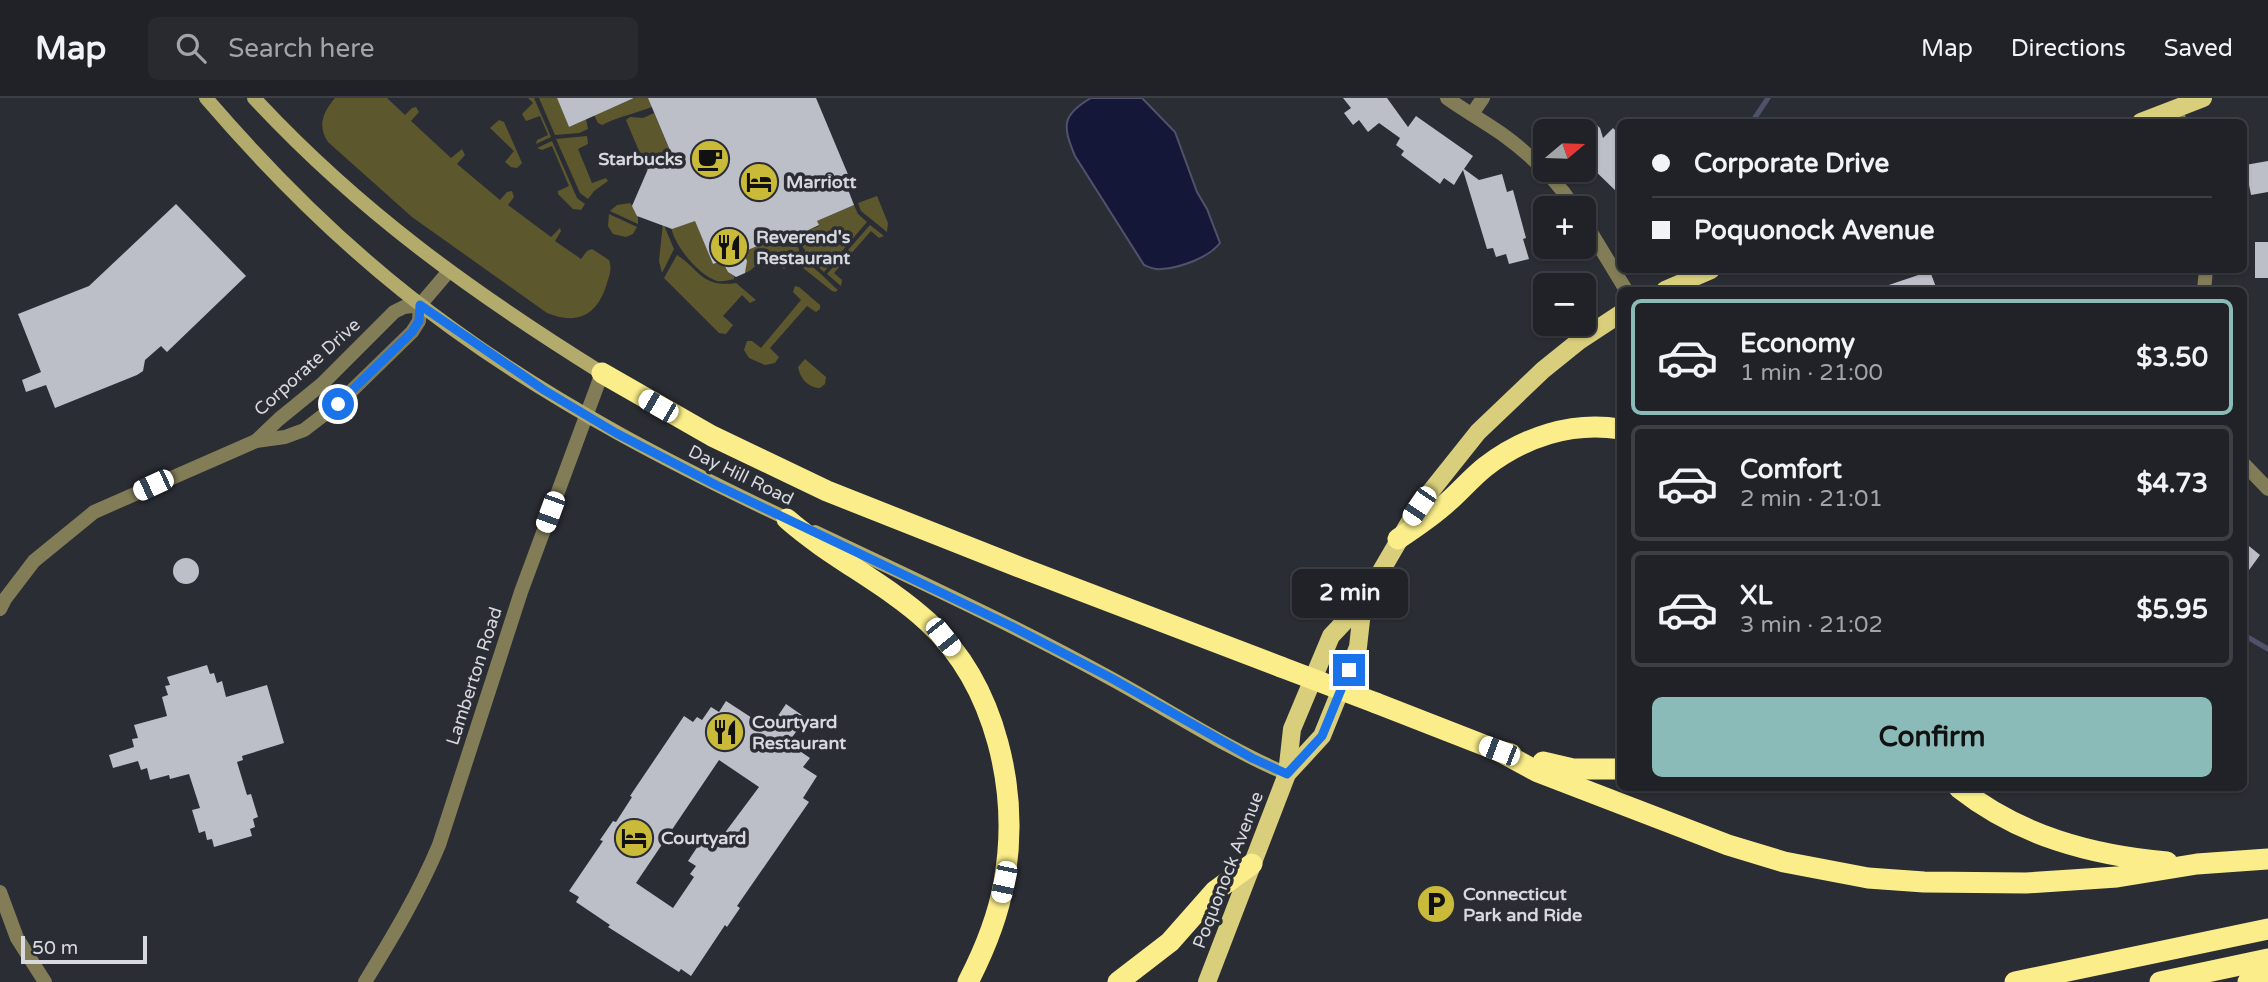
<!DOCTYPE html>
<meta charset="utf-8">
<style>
body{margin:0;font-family:"Varela Round",sans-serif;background:#282a2f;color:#f1f3f6;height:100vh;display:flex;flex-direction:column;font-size:26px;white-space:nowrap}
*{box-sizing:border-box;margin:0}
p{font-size:23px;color:#a2a4a7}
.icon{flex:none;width:38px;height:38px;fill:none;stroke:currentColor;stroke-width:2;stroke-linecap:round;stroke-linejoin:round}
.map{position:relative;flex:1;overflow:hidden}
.side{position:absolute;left:1617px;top:189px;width:630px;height:504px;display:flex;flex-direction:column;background:#202227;border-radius:10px;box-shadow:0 2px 5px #0004,0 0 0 2px #3d3f44}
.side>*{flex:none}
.top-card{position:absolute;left:1617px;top:21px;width:630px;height:154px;border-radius:10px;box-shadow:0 2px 5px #0004,0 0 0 2px #3d3f44;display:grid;align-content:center;height:154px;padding:0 35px;background:#202227}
.needle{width:46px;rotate:71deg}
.controls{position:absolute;left:1533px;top:21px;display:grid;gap:14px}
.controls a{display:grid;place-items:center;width:63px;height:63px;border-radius:10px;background:#202227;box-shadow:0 2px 5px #0004,0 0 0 2px #3d3f44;font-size:35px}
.scale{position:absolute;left:21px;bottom:18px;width:126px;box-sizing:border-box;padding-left:7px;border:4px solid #d8d9de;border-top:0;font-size:19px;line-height:24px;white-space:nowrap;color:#d8d9de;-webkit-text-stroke:5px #2b2d34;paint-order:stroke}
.end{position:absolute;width:32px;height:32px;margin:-16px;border:9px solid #1a73e8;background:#fff;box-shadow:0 0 0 4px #fff}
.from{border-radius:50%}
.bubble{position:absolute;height:49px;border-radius:10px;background:#202227;box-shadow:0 2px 5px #0004,0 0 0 2px #3d3f44;font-size:23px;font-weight:700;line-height:49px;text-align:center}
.car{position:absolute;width:21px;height:42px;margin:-21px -10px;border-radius:9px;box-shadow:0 0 5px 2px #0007;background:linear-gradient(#fff 24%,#345 0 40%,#fff 0 76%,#345 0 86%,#fff 0)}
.top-card b{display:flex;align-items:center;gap:24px;height:66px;font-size:26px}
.top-card b+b{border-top:2px solid #3d3f44}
.top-card i{width:18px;height:18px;background:#f1f3f6}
ul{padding:12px 0 0;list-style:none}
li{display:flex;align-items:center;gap:21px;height:116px;margin:0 14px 10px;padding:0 21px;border:4px solid #3d3f44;border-radius:10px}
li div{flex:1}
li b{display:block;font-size:26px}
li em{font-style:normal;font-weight:700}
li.selected{border-color:#8bbbb9}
li>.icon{width:63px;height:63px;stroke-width:1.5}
.cta{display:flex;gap:14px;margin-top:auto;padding:14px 35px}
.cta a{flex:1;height:80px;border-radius:10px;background:#8bbbb9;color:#111;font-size:28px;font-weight:700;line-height:80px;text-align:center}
header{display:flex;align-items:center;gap:42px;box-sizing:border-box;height:98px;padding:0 35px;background:#202227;border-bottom:2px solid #3d3f44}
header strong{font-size:33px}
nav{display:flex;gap:38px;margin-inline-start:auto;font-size:24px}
.search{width:490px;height:63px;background:#282a2f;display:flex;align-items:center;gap:18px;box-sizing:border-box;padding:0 24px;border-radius:10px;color:#a2a4a7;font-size:26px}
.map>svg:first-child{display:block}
.green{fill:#5d572e}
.water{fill:#151738;stroke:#50516a;stroke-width:2}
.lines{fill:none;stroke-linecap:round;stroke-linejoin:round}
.stream{stroke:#50516a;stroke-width:5}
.building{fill:#bcbec8;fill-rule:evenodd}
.minor{stroke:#827d57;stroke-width:14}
.secondary{stroke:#b3ab6c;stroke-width:14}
.primary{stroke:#d8ce7c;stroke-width:18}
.motorway{stroke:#fbee8a;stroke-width:21}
.motorway-bridge{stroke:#fbee8a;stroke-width:21}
.route{stroke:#1a73e8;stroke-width:9}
.labels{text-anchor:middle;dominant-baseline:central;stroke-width:7;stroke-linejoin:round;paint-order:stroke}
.poi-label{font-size:18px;font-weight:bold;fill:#d8d9de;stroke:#2b2d34;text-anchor:start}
.street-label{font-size:18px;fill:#d8d9de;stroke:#2b2d34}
</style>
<header>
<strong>Map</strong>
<div class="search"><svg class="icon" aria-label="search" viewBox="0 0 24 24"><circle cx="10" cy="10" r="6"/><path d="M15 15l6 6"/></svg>Search here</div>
<nav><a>Map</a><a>Directions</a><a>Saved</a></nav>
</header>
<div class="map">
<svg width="2268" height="884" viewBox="0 0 2268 884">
<rect width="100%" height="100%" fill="#2b2d34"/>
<g class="green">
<path d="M335 0H387L405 17 412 10 416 9 419 14 411 23 451 60 462 51 465 57 457 66 500 102 507 94 512 93 514 99 508 107 551 139 560 130 561 133 555 143 581 161 587 153 592 151 609 162C612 171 610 176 607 185 598 216 579 228 547 215L412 119 328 44C317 28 323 14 335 0Z"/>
<path d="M528 0H534L551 39 536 46 537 42 548 37 540 18 526 23 522 16 533 5Z"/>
<path d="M539 0H557L569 29 586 21 588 31 579 35 555 37Z"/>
<path d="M635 0H660L662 5C642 14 622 17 602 27L598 25 594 17Z"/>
<path d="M654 15 675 65 667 87 647 72 626 22 630 19 643 20Z"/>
<path d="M499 22 504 24 522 65 517 70 511 69 505 64 514 53 490 30Z"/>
<path d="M587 38 588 46 578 51 592 85 606 80 608 83 594 93 588 101 580 95 556 41Z"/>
<path d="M552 43 577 100 585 106 581 112 573 111 558 96V93L569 88 552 48 542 52 537 50Z"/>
<path d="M877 98 888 125 887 134 861 113 858 105Z"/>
<path d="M630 105 638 116V126L610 113 617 107Z"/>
<path d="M854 107 858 116 867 124 824 174 804 157 805 152 801 147 775 143V141L794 133 796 137 819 128 817 123Z"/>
<path d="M609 116 637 129 633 136 626 139 613 136 608 128Z"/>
<path d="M694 120 713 166 722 163 728 174 734 178V181C729 182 722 184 717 183 699 178 673 146 671 128Z"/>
<path d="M663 125 674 151 662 175 659 163Z"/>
<path d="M870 127 884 138 879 140 871 133 834 175 842 182 841 188 827 176Z"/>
<path d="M771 142 775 148 798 149 800 155C785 151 768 153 758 165 753 170 751 173 745 175L746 167 743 154Z"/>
<path d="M677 157C700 172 702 190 736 185L756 202 750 205 742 197 723 218 733 227 726 236 719 235 664 180Z"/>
<path d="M777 157C803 154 820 176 838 192L835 194 832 193 793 162 784 171 771 163 765 170 762 167Z"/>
<path d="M795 188 799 189 820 207V211L816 214 807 208 770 250 779 259 775 265 765 267 749 260 744 252 747 243H752L761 250 801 202 793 194Z"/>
<path d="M805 261 826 279 825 286 820 290C808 290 800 280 798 269Z"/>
</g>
<path class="water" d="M1091 0H1142L1175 34 1197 94 1207 111 1220 145C1208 160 1180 170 1161 171 1155 172 1149 169 1144 167L1075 58C1062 27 1062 17 1091 0Z"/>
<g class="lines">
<g class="stream">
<path d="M1752 24 1768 0"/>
<path d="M2244 537 2268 551"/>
</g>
</g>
<g class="building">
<path d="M557 0H634L569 29Z"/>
<path d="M648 0H816L852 86 847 89 854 107 817 123 819 127 796 138 794 133 743 154 747 163 745 175 736 179 728 174 722 163 713 166 695 123 672 131 637 118 632 108 648 71 674 62Z"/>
<path d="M1343 0H1387L1408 29 1416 18 1473 58 1464 71 1479 82 1502 76 1507 94 1513 92 1526 140 1523 141 1529 161 1509 166 1506 156 1496 159 1493 150 1487 151 1463 72 1454 87 1444 80 1440 86 1401 57 1404 53 1396 47 1400 40 1379 25 1368 34 1359 22 1353 27 1344 15 1351 10Z"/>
<path d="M1594 24 1600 30 1603 40 1613 30 1620 37V97L1584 62V35Z"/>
<path d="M2268 63V94L2251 97 2245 67Z"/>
<path d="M176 106 246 178 167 254 161 248 145 262 143 273 137 277 55 310 46 287 26 294 22 282 41 274 18 216 89 188Z"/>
<rect x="2255" y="144" width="13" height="36"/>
<path d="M1930 173 1937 192H1881L1880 190Z"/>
<path d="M2244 444 2260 457 2244 479Z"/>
<circle cx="186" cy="473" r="13"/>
<path d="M207 567 210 576 214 575 217 585 222 583 226 599 267 587 284 645 242 658 243 662 237 664 247 697 251 696 258 719 253 721 255 729 250 731 252 738 214 749 212 741 207 742 205 733 199 735 192 712 200 710 189 676 170 681 169 677 150 682 147 670 141 672 138 663 113 670 109 657 134 649 132 641 138 640 134 627 167 618 162 599 168 597 165 588 170 587 167 579Z"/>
<path d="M726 603 769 631 786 606 806 620 788 645 810 660 803 669 817 678 803 700 809 704 737 808 740 810 727 829 725 827 691 878 681 871 679 874 608 829 610 827 576 804 579 799 569 793 603 743 600 742 613 723 616 724 632 699 630 698 684 618 693 624 697 619 702 622 711 609 719 614ZM719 662 759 689 718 744 713 741 707 749 700 745 688 763 696 768 690 776 694 779 673 810 636 785Z"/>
</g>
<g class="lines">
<g class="minor">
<path d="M1447 0C1465 13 1485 24 1502 36 1531 57 1556 81 1575 110"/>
<path d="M2176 11 2180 24"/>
<path d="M1472 16 1483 0"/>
<path d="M1584 123 1626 192"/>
<path d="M2204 192 2206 172"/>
<path d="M256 343 279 321 322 286 394 214 404 209 420 207"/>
<path d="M2244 366 2268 391"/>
<path d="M0 511 5 501 34 463 94 414 256 343 285 339 304 332 338 306 412 234 419 223 420 207 449 173"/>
<path d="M0 794 17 840 45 884"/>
<path d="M365 884C392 840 419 795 439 747L521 494 602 275"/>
</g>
<g class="secondary">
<path d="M206 0C279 85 362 166 453 231 559 308 675 368 794 424"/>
<path d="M254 0C359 113 472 194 602 275"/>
<path d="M815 434C914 481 1014 527 1110 580 1169 612 1226 650 1287 676"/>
</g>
<g class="primary">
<path d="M2141 24 2203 0"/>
<path d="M1665 192 1711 172"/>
<path d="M1287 676 1322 638 1358 549 1363 504"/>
<path d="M1207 884 1287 676 1292 631 1331 538 1363 504 1419 408 1478 334 1543 272 1579 243 1620 216"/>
</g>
<g class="motorway">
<path d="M602 275 712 338 827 393 1019 469 1281 569"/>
<path d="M787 421C831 460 886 485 928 524 997 588 1020 695 1004 784 998 819 984 853 968 884"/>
<path d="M1398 441C1413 431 1428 421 1442 409 1457 397 1470 381 1485 369 1524 339 1572 323 1620 331"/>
<path d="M1376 605 1499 653 1511 656"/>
<path d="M1499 653 1538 674 1728 747 1784 764 1868 780 1924 784 2026 785 2117 779 2197 766 2268 761"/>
<path d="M1543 664 1573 671H1620"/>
<path d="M1959 690C2020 738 2091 757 2167 764"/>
<path d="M1118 884 1170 844 1215 793 1252 766"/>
<path d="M2015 884 2268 831"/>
<path d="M2160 884 2268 861"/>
<path d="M2248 884 2268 881"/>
</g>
<path class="motorway-bridge" d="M1281 569 1376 605"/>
</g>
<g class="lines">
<path class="route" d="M338 306 412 234 419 223 420 207 544 292 616 335 716 387 1011 528 1111 580 1252 660 1287 676 1322 638 1349 572"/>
</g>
<defs>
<g id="cafe-disc" transform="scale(2.0125)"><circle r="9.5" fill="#caba3a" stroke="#2b2d34"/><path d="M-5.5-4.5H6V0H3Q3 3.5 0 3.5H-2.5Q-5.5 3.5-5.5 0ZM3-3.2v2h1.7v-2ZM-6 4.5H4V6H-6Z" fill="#111"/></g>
<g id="hotel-disc" transform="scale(2.0125)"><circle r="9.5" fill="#caba3a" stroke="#2b2d34"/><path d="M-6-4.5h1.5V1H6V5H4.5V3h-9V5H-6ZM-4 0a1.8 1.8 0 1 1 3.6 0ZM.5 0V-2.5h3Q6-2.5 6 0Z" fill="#111"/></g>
<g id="restaurant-disc" transform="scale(2.0125)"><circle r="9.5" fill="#caba3a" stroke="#2b2d34"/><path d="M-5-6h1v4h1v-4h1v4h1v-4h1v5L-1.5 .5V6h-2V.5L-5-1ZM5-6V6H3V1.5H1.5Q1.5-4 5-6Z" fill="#111"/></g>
<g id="parking-disc" transform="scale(2.0125)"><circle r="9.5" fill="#caba3a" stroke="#2b2d34"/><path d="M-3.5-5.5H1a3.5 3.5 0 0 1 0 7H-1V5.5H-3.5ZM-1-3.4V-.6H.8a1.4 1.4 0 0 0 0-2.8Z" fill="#111"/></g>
</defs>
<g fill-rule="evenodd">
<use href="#cafe-disc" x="710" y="61"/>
<use href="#hotel-disc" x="759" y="84"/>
<use href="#restaurant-disc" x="729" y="149"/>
<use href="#restaurant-disc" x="725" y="634"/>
<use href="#hotel-disc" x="634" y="740"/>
<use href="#parking-disc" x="1436" y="806"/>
</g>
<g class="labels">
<g class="poi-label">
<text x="683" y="61" text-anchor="end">Starbucks</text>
<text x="786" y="84">Marriott</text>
<text x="756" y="139">Reverend's<tspan x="756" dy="21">Restaurant</tspan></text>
<text x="752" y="624">Courtyard<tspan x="752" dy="21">Restaurant</tspan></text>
<text x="661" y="740">Courtyard</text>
<text x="1463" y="796">Connecticut<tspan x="1463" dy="21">Park and Ride</tspan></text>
</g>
<g class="street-label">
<text transform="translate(307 269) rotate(-42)">Corporate Drive</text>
<text transform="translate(741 377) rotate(26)">Day Hill Road</text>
<text transform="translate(474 578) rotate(-72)">Lamberton Road</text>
<text transform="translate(1228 772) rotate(-69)">Poquonock Avenue</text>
</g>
</g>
</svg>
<div class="controls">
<a><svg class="needle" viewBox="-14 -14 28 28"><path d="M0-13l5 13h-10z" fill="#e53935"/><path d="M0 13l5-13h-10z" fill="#a2a4a7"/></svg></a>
<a>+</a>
<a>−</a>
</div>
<div class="scale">50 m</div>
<i class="end from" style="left:338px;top:306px"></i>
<i class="end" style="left:1349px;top:572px"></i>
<div class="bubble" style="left:1292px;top:471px;width:116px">2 min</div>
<i class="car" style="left:658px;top:308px;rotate:300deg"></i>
<i class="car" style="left:153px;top:387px;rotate:245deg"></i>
<i class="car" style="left:1419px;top:408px;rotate:214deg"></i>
<i class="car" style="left:550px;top:414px;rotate:200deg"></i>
<i class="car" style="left:943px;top:539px;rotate:141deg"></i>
<i class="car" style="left:1499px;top:653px;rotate:291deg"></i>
<i class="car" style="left:1004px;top:784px;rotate:192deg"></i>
<div class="top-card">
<b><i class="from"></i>Corporate Drive</b>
<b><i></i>Poquonock Avenue</b>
</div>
<section class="side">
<ul>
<li class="selected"><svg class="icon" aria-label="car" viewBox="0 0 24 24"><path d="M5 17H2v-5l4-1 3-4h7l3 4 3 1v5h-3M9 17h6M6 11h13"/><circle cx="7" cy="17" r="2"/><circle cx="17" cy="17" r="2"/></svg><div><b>Economy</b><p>1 min · 21:00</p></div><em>$3.50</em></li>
<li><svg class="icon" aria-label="car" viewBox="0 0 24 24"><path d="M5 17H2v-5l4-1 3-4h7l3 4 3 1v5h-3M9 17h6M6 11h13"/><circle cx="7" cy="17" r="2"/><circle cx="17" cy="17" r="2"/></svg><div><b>Comfort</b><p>2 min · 21:01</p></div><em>$4.73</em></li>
<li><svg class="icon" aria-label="car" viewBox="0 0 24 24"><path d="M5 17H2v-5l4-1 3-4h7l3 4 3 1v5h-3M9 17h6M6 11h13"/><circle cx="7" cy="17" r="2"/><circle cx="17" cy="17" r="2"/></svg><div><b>XL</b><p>3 min · 21:02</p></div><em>$5.95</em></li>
</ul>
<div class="cta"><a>Confirm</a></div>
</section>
</div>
